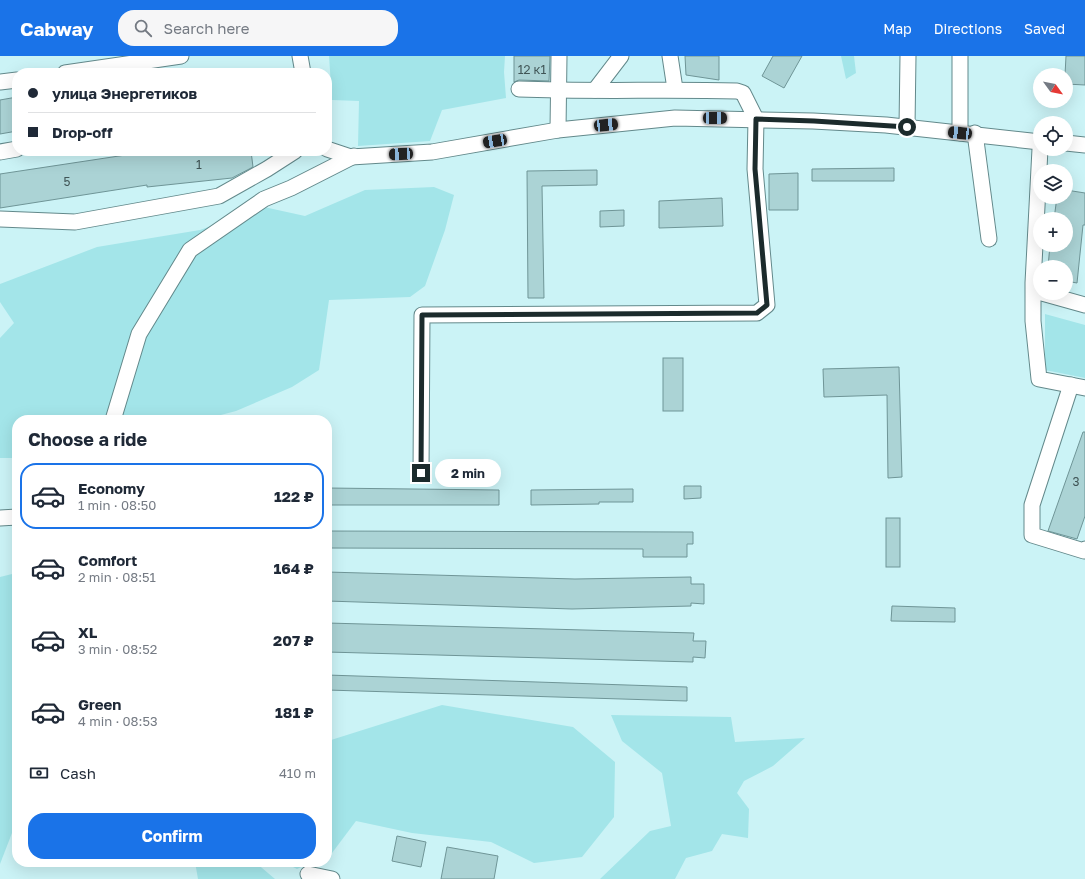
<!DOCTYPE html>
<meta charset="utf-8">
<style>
body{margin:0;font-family:"Golos Text",sans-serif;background:#f6f6f7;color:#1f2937;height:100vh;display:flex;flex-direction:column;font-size:15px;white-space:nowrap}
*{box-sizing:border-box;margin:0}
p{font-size:13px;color:#747a83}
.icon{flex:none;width:22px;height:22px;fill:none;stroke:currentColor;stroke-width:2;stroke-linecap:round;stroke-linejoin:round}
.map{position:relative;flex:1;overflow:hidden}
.side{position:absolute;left:12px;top:359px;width:320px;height:452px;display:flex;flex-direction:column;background:#fff;border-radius:16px;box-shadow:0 4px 16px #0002}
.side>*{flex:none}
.guide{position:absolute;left:12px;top:12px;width:320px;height:88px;border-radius:16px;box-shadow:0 4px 16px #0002;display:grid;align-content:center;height:88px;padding:0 16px;background:#fff}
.needle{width:26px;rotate:123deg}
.buttons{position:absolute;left:1033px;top:12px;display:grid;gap:8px}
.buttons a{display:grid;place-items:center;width:40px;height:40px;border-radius:50%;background:#fff;box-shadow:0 4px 16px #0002;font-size:20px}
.end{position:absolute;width:18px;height:18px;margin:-9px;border:5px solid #1c2b2c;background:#fff;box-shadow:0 0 0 2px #fff}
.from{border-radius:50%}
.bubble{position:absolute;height:28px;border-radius:14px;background:#fff;box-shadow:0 4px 16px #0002;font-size:13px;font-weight:700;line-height:28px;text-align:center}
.car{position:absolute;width:12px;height:24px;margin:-12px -6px;border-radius:5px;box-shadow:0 0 3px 1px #0007;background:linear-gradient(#222 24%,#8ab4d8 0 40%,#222 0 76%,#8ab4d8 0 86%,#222 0)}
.guide b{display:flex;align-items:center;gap:14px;height:38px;font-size:15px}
.guide b+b{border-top:1px solid #e0e1e3}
.guide i{width:10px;height:10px;background:#1f2937}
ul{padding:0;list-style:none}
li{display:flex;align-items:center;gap:12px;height:66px;margin:0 8px 6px;padding:0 8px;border:2px solid transparent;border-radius:16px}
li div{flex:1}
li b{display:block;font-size:15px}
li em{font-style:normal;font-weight:700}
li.active{border-color:#1a73e8}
li>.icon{width:36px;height:36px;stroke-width:1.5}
h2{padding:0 16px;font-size:18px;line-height:48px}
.pay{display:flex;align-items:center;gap:10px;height:44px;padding:0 16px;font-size:15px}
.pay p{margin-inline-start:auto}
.action{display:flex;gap:8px;margin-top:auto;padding:8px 16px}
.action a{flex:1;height:46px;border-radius:16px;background:#1a73e8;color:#fff;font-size:16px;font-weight:700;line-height:46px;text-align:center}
header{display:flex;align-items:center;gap:24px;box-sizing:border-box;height:56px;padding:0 20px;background:#1a73e8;color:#fff}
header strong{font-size:19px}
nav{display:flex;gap:22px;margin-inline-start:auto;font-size:14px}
.search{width:280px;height:36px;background:#f6f6f7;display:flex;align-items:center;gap:10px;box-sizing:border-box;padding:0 14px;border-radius:16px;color:#747a83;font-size:15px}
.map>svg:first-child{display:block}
.green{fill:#a3e5e9}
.building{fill:#abd3d5;stroke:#6f9597}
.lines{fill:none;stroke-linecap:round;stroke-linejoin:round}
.minor-casing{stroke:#63898b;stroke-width:17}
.minor{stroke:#fff;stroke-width:15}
.route{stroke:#1c2b2c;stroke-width:5}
.labels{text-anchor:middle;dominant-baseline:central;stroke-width:3;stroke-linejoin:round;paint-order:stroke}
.number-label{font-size:12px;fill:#405556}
</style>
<header>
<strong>Cabway</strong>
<div class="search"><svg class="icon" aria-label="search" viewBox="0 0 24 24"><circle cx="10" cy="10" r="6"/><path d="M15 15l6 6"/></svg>Search here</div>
<nav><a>Map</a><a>Directions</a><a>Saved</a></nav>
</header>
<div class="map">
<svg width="1085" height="823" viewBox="0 0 1085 823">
<rect width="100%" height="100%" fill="#cbf3f6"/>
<g class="green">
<path d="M329 0H505L504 16 506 42 442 54 430 85 358 90 359 45 332 44Z"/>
<path d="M841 0H854L856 17 846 23Z"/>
<path d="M434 131 454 139 445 174 425 230 410 241 329 244 319 314 292 331 236 355 202 364H17V401L15 402H0V282L14 267 0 246V228L97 191 200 174 264 151 305 160 365 134Z"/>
<path d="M1045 258 1085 269V322L1045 314Z"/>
<path d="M12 518 17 519V764L0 808V521Z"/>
<path d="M442 649 573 671 615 706 614 761 582 801 534 807 491 786 412 777 356 765 332 797 327 799V683L331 684Z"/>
<path d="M611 659 731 661 735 686 805 682 773 710 744 725 737 737 749 753 748 782 722 778 712 795 686 802 675 823H600L650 775 671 770 662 717 622 685Z"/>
<path d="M195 806H255L275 823H198Z"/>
<path d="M283 806H312L297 813Z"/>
</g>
<g class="building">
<path d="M514 0H550L549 25 519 24 514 26Z"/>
<path d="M685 0H719V24L686 19Z"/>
<path d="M773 0H802L784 32 762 20Z"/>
<path d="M1066 0H1085V29L1066 28V19H1065Z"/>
<path d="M17 41V75L0 78V44Z"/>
<path d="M152 95H251L253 111 232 122 147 131V129L0 152V118Z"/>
<path d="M894 112V125H812V113Z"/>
<path d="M597 114V129L542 130 544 242H528L527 115Z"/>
<path d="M798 117V154H769V118Z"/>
<path d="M1066 134 1085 137V169H1083L1077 227 1066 225V211H1048L1050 189H1066V163H1054L1057 141H1066Z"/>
<path d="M722 142 723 170 659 172V145Z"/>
<path d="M624 154V170L600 171V155Z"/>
<rect x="663" y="302" width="20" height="53"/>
<path d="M899 311 902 421 888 422 887 339 824 341 823 313Z"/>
<path d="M1083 376H1085V460L1077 483 1048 475Z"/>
<path d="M684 430H701V442L684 443Z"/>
<path d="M327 432 499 434V449H327Z"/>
<path d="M633 433V446H599V448L531 449V434Z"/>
<rect x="886" y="462" width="14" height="49"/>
<path d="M327 475 693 476V488H687V501H643V493L327 492Z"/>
<path d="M327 516 575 523 691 521V528H704V548L691 547V550L572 553 327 545Z"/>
<path d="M892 550 955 552V566L891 565Z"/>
<path d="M327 567 694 577 693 585H706L705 602 693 601V606L327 596Z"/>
<path d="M327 619 687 631V645L327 634Z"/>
<path d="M397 780 426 786 421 811 392 805Z"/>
<path d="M447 791 498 800 494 823H441Z"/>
</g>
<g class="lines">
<g class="minor-casing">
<g id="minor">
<path d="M300 0 303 17"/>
<path d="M670 0 675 33"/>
<path d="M65 17 181 0"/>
<path d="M0 26 17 24"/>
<path d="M595 34 621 0"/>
<path d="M907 71 908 0"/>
<path d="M558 74 559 0"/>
<path d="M960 77V0"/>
<path d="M975 77 989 183"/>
<path d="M1066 87 1085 89"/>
<path d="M327 93 351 101 432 96 558 74 675 62 813 65 886 69 1040 86"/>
<path d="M1040 93 1033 227V265L1039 323 1085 332"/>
<path d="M0 96 17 93"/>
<path d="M0 163 75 166 219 140 267 113 295 95"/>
<path d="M1042 237 1085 249"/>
<path d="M1071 329 1032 449V479L1084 495 1085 493"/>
<path d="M113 364 139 278 190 194 264 143 291 132 354 100"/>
<path d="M421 417 422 259 757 257 767 249 755 113 756 63 743 37 737 35C664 33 592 36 519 33"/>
<path d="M0 462 17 461"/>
<path d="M308 818 332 823"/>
</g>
</g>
<use href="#minor" class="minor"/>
</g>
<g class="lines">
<path class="route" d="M421 417 422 259 757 257 767 249 755 113 756 63 814 65 907 71"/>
</g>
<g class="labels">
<g class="number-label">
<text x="532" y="13">12 к1</text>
<text x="199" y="108">1</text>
<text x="67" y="125">5</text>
<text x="1076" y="425">3</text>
</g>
</g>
</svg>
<div class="buttons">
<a><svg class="needle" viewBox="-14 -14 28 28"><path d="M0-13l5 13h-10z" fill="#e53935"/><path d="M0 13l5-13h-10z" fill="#747a83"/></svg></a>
<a><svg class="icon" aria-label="locate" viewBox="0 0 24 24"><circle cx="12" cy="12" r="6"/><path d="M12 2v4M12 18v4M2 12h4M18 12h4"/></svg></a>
<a><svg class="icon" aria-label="layers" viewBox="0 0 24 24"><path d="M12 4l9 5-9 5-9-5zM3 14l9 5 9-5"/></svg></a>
<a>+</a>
<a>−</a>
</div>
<i class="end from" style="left:907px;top:71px"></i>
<i class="end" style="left:421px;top:417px"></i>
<div class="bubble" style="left:435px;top:403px;width:66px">2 min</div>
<i class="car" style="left:715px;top:62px;rotate:90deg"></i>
<i class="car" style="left:606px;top:69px;rotate:84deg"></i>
<i class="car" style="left:960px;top:77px;rotate:276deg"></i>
<i class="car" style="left:495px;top:85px;rotate:260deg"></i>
<i class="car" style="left:401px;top:98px;rotate:267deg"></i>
<div class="guide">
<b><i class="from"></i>улица Энергетиков</b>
<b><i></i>Drop-off</b>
</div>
<section class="side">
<h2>Choose a ride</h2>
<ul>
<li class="active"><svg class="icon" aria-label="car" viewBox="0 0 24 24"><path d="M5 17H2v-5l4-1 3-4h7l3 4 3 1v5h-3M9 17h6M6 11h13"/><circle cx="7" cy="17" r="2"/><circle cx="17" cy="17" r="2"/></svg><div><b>Economy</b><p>1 min · 08:50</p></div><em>122 ₽</em></li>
<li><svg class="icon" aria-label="car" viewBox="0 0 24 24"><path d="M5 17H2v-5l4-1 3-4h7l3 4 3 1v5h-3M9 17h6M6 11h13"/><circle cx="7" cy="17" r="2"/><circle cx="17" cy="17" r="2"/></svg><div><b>Comfort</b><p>2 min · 08:51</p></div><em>164 ₽</em></li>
<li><svg class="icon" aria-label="car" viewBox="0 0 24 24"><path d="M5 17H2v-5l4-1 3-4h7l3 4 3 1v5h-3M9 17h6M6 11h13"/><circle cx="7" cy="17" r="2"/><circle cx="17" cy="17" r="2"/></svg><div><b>XL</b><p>3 min · 08:52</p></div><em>207 ₽</em></li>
<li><svg class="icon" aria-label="car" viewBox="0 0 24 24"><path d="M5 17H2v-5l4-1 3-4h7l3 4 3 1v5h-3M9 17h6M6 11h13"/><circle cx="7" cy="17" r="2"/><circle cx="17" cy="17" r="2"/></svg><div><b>Green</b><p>4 min · 08:53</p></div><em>181 ₽</em></li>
</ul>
<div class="pay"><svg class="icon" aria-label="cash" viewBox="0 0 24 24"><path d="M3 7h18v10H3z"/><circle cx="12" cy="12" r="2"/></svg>Cash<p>410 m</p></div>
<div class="action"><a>Confirm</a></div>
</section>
</div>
